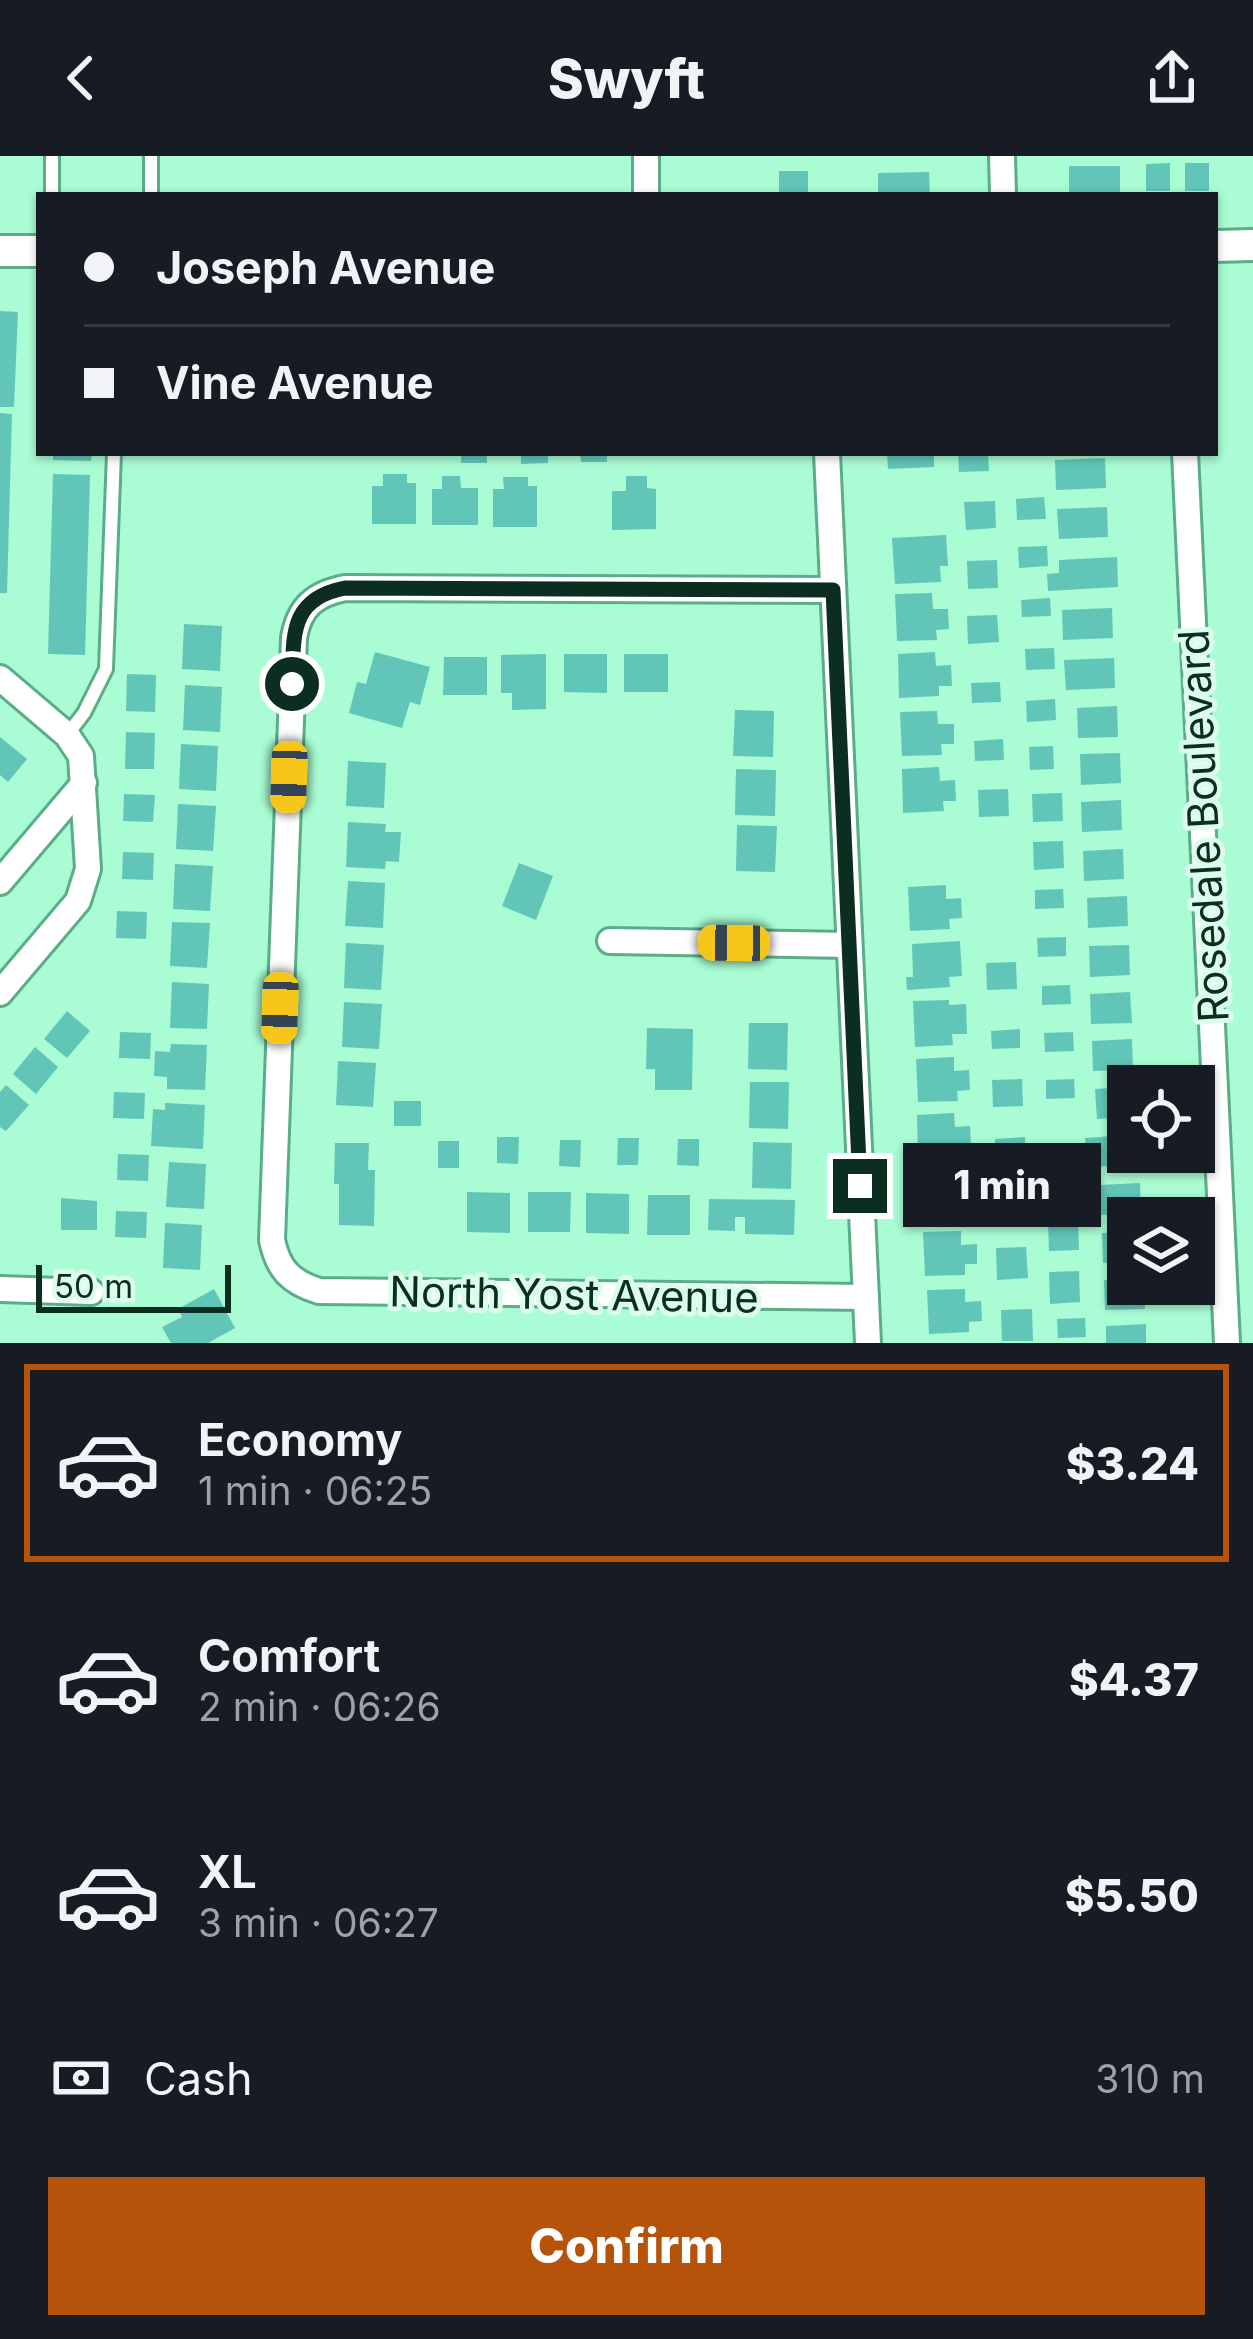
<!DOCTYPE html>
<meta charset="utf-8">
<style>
body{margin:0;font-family:Inter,sans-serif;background:#20242c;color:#f1f3f6;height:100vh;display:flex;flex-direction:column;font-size:45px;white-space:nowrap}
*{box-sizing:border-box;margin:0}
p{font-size:39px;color:#9ea1a6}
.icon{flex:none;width:66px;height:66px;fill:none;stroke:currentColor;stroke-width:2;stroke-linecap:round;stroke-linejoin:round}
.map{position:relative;height:1187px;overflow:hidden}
.drawer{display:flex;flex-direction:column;background:#171b24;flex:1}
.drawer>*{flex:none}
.banner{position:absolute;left:36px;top:36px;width:1182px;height:264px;border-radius:0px;box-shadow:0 3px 9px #0004;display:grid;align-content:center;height:264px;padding:0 48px;background:#171b24}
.buttons{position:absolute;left:1107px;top:909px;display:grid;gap:24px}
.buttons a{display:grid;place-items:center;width:108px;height:108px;border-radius:0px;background:#171b24;box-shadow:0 3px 9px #0004;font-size:60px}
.scale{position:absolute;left:36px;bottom:30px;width:195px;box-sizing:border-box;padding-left:12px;border:6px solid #0b2e20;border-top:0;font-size:33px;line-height:42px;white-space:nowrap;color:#0b2e20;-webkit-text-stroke:9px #ddfdec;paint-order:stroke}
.end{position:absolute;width:54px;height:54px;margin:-27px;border:15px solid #0b2e20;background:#fff;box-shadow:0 0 0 6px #fff}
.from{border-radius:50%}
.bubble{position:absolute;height:84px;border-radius:0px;background:#171b24;box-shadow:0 3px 9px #0004;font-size:39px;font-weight:800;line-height:84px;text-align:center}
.car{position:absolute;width:36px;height:72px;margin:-36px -18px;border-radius:15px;box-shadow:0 0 9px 3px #0007;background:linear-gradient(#f5c518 24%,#345 0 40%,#f5c518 0 76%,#345 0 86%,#f5c518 0)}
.banner b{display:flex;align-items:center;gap:42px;height:114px;font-size:45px}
.banner b+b{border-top:3px solid #363941}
.banner i{width:30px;height:30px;background:#f1f3f6}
ul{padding:21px 0 0;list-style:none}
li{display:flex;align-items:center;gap:36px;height:198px;margin:0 24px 18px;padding:0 24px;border:6px solid transparent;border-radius:0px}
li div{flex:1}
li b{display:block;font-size:45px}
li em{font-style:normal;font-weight:800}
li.on{border-color:#b45309}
li>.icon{width:108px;height:108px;stroke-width:1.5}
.pay{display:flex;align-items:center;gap:30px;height:132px;padding:0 48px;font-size:45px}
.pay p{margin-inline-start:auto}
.button{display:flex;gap:24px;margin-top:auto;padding:24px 48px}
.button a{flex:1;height:138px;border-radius:0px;background:#b45309;color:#fff;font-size:48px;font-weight:800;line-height:138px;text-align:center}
header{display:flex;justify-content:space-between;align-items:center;height:156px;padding:0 48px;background:#171b24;font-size:54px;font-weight:800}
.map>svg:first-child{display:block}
.building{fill:#61c6b8}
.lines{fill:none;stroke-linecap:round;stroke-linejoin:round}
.service-casing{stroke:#5bad88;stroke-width:18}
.minor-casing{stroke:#5bad88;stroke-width:30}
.tertiary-casing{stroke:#5bad88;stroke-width:36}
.service{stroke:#fff;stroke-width:12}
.minor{stroke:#fff;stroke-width:24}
.tertiary{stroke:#fff;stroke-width:30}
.route{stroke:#0b2e20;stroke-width:15}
.labels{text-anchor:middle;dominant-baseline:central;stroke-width:10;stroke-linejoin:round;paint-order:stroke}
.street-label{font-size:42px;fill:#0b2e20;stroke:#ddfdec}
</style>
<header><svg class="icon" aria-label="back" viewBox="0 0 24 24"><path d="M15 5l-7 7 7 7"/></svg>Swyft<svg class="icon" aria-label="share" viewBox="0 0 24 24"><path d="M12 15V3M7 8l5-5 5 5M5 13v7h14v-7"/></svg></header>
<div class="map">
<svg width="1253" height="1187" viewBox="0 0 1253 1187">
<rect width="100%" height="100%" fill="#a9fcd4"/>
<g class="building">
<path d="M1170 7V35H1146V8Z"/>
<rect x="1185" y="7" width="24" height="28"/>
<rect x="1069" y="10" width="51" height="29"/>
<rect x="779" y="15" width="29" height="24"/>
<path d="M929 16 930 39H878V17Z"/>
<path d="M0 155 18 156 14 251H0Z"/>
<path d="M0 257 12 258 7 437H0Z"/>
<path d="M53 297H92L91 305 53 304Z"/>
<rect x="461" y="297" width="26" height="10"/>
<path d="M521 297H548V307L521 308Z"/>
<path d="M580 297H607V306H581Z"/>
<path d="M887 297H934V311L888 313Z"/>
<path d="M958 297H988L989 315 959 316Z"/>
<path d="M1105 302 1106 332 1056 334 1055 304Z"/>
<path d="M53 318 90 319 85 499 48 498Z"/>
<path d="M383 318H407V327H416V368H372V330H383Z"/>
<path d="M442 320H460L461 332H478V369H432V333H442Z"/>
<path d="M626 320H647V332L656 333V373L612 374V335H626Z"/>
<path d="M503 321H528V330H537V371H493V333H504Z"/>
<path d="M1044 341 1046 363 1017 364 1016 343Z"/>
<path d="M995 345 996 372 966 374 964 346Z"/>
<path d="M1107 351 1108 381 1059 383 1057 353Z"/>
<path d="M946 379 948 410H940L941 426 895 428 892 382Z"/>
<path d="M1047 390 1048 410 1019 412 1018 391Z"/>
<path d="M1117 401 1118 431 1048 435 1047 418 1059 417V404Z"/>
<path d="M997 404 998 432 968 433 967 405Z"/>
<path d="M932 437 933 453H948L949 473 936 474 937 484 897 485 895 438Z"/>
<path d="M1050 442 1051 460 1022 461 1021 444Z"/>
<path d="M1112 452 1113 482 1063 484 1062 454Z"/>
<path d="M997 459 999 486 968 488 967 460Z"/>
<path d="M184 468 222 470 220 515 182 513Z"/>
<path d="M1054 492 1055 513 1026 514 1025 493Z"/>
<path d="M375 496 430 511 420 549 410 546 402 572 349 557 357 526 366 528Z"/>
<path d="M935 496 936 510 951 509 952 530H939V540L899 542 898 498Z"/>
<path d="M546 498V553L512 554V537H501V499Z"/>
<path d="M564 498H607V537L564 536Z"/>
<rect x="624" y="498" width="44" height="38"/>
<path d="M444 501H487V539H443Z"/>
<path d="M1114 502 1115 532 1066 534 1064 504Z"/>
<path d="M127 518 156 519 155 556 126 555Z"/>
<path d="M1000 526 1001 546 972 547 971 527Z"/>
<path d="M185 529 222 531 220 576 183 574Z"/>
<path d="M1055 543 1056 564 1027 566 1026 545Z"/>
<path d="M1117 550 1118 581 1078 582 1077 552Z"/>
<path d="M735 554 774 555 773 601 733 600Z"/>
<path d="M937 555 938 568H954V588H941L942 599 902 600 900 556Z"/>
<path d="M126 576 155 577 154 613H125Z"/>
<path d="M0 581 27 603 8 626 0 619Z"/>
<path d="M1003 583 1004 604 975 605 974 585Z"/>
<path d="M181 588 218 590 216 635 179 633Z"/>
<path d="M1053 590 1054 613 1030 614 1029 591Z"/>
<path d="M1120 597 1121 627 1081 629 1080 598Z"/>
<path d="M348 605 386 607 384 652 346 650Z"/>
<path d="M939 611 940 625 955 624 956 645H943L944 655 903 657 902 613Z"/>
<path d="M736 613 776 614 775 660 735 659Z"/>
<path d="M1008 633 1009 660 979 661 978 634Z"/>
<path d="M1062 637 1063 665 1033 666 1032 638Z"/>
<path d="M124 638 155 639 153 666 123 665Z"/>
<path d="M1121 644 1122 674 1082 676 1081 646Z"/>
<path d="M178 648 216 650 213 695 176 693Z"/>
<path d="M348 666 386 668 385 676H401L399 706 386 705 385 713 346 711Z"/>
<path d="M737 669 777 670 775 716 736 715Z"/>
<path d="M1063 685 1064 712 1034 714 1033 686Z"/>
<path d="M1123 693 1124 723 1084 725 1083 695Z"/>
<path d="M123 696 154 697 153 724 122 723Z"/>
<path d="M519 707 553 720 536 764 502 750Z"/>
<path d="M175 708 213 710 210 755 173 753Z"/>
<path d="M348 725 385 727 383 772 345 770Z"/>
<path d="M946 729V743L961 742 962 762 949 763 950 773 910 775 908 731Z"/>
<path d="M1063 733 1064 752 1035 753V734Z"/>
<path d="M1127 740 1128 770 1088 772 1087 742Z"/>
<path d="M117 755 147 756 146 783 116 782Z"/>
<path d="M172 766 210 767 207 812 170 810Z"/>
<path d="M1066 781V800L1038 801 1037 782Z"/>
<path d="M960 785 962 820 949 821 950 831 907 834 906 821H913L912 788Z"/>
<path d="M346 787 384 789 381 834 344 832Z"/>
<path d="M1129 789 1130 819 1090 821 1089 790Z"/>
<path d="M1016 806 1017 833 987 834 986 807Z"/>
<path d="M172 826 209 828 207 873 170 872Z"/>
<path d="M1070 829 1071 848 1042 849V830Z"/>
<path d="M1130 836 1132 867 1091 868 1090 838Z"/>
<path d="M949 844V849L966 848 967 878H952L953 889 915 891 913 845Z"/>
<path d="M344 846 382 848 379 893 342 891Z"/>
<path d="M67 855 90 875 67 902 44 883Z"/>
<path d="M749 867H788L787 914 748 913Z"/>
<path d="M647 872 693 873 692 934H655V913H646Z"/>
<path d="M1020 873V892L992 893 991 875Z"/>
<path d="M120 876 151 877 150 903 119 902Z"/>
<path d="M1073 876 1074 895 1045 896 1044 877Z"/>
<path d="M1132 883 1133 914 1093 915 1092 885Z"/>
<path d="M171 888 207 889 205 934 167 933V921L154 920 155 895 170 896Z"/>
<path d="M35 891 58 911 36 938 13 918Z"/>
<path d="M954 901V915L969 914 970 934 957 935 958 945 918 946 916 903Z"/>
<path d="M338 905 376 907 373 951 336 949Z"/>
<path d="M1022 923 1023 950 993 951 992 924Z"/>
<path d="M1074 923 1075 942 1046 943V924Z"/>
<path d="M750 926H789L788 973 749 972Z"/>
<path d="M6 929 29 949 6 975 0 971V936Z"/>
<path d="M1128 931V961L1097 963 1095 933Z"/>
<path d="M114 936 145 937 144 963 113 962Z"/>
<rect x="394" y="945" width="27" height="25"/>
<path d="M165 947 205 949 203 993 151 990 153 953 165 954Z"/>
<path d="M954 957 955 971 970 970 971 990 958 991 959 1001 918 1003 917 959Z"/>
<path d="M1128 979V996H1138V1009L1087 1011 1085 982Z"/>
<path d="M497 981H519L518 1008 497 1007Z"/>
<path d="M1025 981 1026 1009 996 1010 995 983Z"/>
<path d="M618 982H639L638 1009H617Z"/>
<path d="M678 983H699V1010L677 1009Z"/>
<path d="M560 984H581L580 1011 559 1010Z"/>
<rect x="438" y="985" width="21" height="27"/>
<path d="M753 986 792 987 791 1033 752 1032Z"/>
<path d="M335 987H369L368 1014H375L374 1070 339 1069V1028H334Z"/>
<path d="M118 998 149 999 148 1025 117 1024Z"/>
<path d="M169 1006 206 1008 204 1053 166 1051Z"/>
<path d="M960 1018V1032L975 1031 976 1051 963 1052 964 1062 924 1063 922 1019Z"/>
<path d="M1077 1019V1038L1049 1039 1048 1021Z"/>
<path d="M1140 1027 1141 1058 1101 1059 1100 1029Z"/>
<path d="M467 1036 510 1037V1077L467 1076Z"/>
<path d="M528 1036H571L570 1076H528Z"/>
<path d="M586 1037 629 1038V1078L586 1077Z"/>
<path d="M1027 1038 1029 1065 998 1066 997 1039Z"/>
<path d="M648 1039H690V1079H647Z"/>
<path d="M61 1042 97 1045V1074H61Z"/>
<path d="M709 1043 795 1044 794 1079 745 1078V1061H735V1075L708 1074Z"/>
<path d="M116 1055 147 1056 146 1082 115 1081Z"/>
<path d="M1078 1066 1079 1094 1049 1095 1048 1067Z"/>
<path d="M165 1067 202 1069 200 1114 163 1112Z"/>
<path d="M961 1075V1089L977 1088V1108H965V1119L925 1120 923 1076Z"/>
<path d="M1128 1076V1106L1103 1107 1102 1077Z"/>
<path d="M1026 1091 1028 1122 997 1124 996 1092Z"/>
<path d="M1079 1115 1080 1146 1050 1148 1049 1116Z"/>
<path d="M1128 1123V1128H1144L1145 1153 1105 1154 1104 1124Z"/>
<path d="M214 1133 235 1172 208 1187H171L162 1171 182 1161 178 1153Z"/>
<path d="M965 1133V1146L981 1145 982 1165 969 1166V1176L929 1178 927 1134Z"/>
<path d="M1032 1153 1033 1185H1002L1001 1154Z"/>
<path d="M1085 1162 1086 1181 1058 1182 1057 1163Z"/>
<path d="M1146 1168V1187H1106V1170Z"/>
</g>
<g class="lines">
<g class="service-casing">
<g id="service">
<path d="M52 39V0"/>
<path d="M151 39V0"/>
<path d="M67 579 84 557 106 513 114 297"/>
</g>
</g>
<g class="minor-casing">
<g id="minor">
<path d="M646 0V39"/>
<path d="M1002 0 1003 39"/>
<path d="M827 297 868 1187"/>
<path d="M1185 297 1227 1187"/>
<path d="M833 434 345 432C315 438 299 451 294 482L272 1084C278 1113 290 1126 319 1135L866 1141"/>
<path d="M0 522 67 579 81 600 88 713 78 745 0 837"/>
<path d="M0 726 84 627"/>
<path d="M610 785 849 789"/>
<path d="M0 1133 91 1136"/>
</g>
</g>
<g class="tertiary-casing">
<g id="tertiary">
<path d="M1215 90 1253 89"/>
<path d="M0 95H39"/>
</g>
</g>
<use href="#service" class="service"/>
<use href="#minor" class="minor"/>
<use href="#tertiary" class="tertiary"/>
</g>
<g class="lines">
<path class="route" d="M292 528C294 481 288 443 345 432L833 434 860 1030"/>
</g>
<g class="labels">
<g class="street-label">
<text transform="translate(1203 670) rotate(-93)">Rosedale Boulevard</text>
<text transform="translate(574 1138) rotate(1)">North Yost Avenue</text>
</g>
</g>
</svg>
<div class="buttons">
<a><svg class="icon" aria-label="locate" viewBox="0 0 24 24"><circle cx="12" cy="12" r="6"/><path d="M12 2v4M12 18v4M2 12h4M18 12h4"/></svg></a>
<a><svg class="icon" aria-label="layers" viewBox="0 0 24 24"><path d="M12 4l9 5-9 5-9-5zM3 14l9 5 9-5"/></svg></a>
</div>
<div class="scale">50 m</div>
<i class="end from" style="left:292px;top:528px"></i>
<i class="end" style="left:860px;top:1030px"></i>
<div class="bubble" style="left:903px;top:987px;width:198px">1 min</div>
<i class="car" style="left:289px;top:621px;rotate:182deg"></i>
<i class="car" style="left:734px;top:787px;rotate:271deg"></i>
<i class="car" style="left:280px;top:852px;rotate:182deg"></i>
<div class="banner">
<b><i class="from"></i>Joseph Avenue</b>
<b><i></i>Vine Avenue</b>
</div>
</div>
<section class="drawer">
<ul>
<li class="on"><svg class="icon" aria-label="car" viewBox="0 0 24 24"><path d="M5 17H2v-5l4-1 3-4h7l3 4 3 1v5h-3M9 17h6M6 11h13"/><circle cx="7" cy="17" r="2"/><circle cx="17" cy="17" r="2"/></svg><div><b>Economy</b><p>1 min · 06:25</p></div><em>$3.24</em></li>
<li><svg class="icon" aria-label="car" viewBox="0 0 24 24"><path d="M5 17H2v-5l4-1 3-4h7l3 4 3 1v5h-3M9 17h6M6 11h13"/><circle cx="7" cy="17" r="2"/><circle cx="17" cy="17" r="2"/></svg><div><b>Comfort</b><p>2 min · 06:26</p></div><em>$4.37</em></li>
<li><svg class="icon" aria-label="car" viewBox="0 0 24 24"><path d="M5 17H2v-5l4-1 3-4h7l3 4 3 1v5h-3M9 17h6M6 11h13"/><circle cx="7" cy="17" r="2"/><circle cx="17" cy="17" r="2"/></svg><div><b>XL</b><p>3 min · 06:27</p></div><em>$5.50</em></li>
</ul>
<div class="pay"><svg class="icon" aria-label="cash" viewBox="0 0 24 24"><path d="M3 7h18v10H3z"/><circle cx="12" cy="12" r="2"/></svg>Cash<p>310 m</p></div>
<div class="button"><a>Confirm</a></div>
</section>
